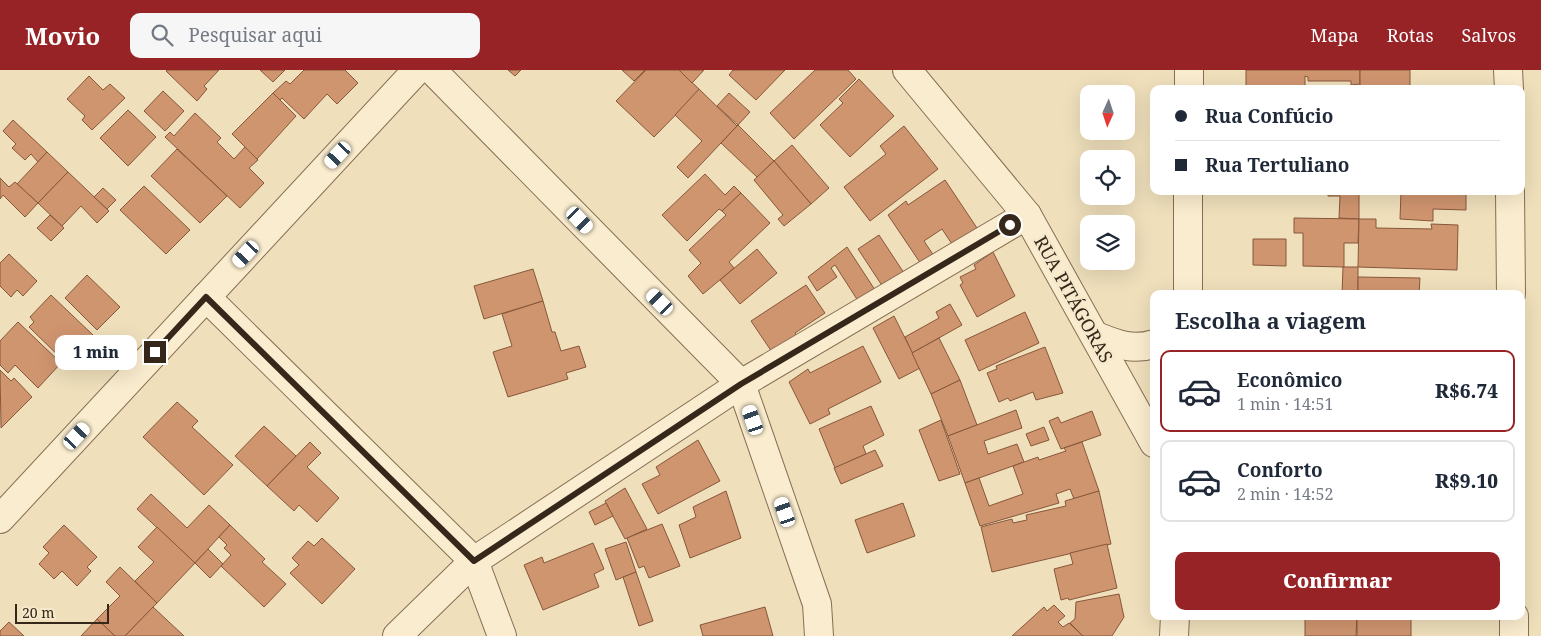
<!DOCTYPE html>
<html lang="pt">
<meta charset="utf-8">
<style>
body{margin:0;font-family:"Noto Serif",serif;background:#f6f6f7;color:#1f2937;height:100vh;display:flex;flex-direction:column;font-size:19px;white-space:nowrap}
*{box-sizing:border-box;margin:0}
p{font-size:16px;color:#747a83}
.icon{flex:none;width:28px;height:28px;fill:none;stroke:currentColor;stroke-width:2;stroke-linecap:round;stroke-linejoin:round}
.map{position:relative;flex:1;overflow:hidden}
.details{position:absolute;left:1150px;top:220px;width:375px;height:330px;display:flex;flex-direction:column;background:#fff;border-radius:10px;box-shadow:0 5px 20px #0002}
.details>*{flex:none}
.banner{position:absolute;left:1150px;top:15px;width:375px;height:110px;border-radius:10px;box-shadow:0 5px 20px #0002;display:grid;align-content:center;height:110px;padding:0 25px;background:#fff}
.needle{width:32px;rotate:183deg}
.tools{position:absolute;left:1080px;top:15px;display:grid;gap:10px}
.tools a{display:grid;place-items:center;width:55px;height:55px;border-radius:10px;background:#fff;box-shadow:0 5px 20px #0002;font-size:25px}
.scale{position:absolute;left:15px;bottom:12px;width:94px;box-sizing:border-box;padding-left:5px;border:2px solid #35271a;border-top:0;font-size:14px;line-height:18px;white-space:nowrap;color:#35271a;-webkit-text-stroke:4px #f6e9cb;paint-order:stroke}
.end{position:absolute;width:22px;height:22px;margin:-11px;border:6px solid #35271a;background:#fff;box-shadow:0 0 0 2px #fff}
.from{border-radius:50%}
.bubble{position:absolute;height:35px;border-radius:10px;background:#fff;box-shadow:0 5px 20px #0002;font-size:16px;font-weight:800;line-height:35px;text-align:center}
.car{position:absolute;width:15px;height:30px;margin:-15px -8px;border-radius:6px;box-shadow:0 0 4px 1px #0007;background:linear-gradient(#fff 24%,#345 0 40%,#fff 0 76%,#345 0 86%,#fff 0)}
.banner b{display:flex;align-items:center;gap:18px;height:48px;font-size:19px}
.banner b+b{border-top:1px solid #e0e1e3}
.banner i{width:12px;height:12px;background:#1f2937}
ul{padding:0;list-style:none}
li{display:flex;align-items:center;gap:15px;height:82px;margin:0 10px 8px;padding:0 15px;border:2px solid #e0e1e3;border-radius:10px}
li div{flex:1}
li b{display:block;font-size:19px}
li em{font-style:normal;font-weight:800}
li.current{border-color:#982326}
li>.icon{width:45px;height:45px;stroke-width:1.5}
h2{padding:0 25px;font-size:22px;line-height:60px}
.cta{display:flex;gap:10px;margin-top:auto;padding:10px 25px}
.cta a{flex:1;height:58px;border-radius:10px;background:#982326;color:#fff;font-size:20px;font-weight:800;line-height:58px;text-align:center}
header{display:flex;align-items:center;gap:30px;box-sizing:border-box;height:70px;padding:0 25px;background:#982326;color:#fff}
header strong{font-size:24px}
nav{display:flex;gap:28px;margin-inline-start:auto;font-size:18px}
.search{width:350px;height:45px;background:#f6f6f7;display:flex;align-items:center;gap:12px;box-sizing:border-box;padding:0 18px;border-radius:10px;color:#747a83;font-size:19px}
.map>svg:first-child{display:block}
.building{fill:#cf956f;stroke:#87573a}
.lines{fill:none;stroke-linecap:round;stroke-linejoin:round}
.minor-casing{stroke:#876e55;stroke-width:30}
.minor{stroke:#faecce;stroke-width:28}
.route{stroke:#35271a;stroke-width:6}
.labels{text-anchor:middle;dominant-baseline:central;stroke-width:5;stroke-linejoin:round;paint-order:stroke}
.street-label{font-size:18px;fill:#35271a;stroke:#f6e9cb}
</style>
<header>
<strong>Movio</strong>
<div class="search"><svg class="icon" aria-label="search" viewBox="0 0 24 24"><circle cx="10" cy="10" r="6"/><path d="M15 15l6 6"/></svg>Pesquisar aqui</div>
<nav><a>Mapa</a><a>Rotas</a><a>Salvos</a></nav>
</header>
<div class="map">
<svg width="1541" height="566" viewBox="0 0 1541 566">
<rect width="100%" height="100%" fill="#efdfbb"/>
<g class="building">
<path d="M167 0H219L204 16 207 19 197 31 166 1Z"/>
<path d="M260 0H285L273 12Z"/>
<path d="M304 0H345L358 13 337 34 327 24 304 49 282 28 280 30 273 23 286 11 290 14Z"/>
<path d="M508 0H521L515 6Z"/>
<path d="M622 0H645L634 11Z"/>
<path d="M646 0H679L700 20 654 67 616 31Z"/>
<path d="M679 0H704L692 13Z"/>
<path d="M733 0H785L756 30 729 5Z"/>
<path d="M815 0H848L856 9 794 69 770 43Z"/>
<path d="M1246 0H1360V14L1351 15V11H1308V7L1305 6V19H1246Z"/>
<rect x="1360" y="0" width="50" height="19"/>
<path d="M89 6 103 20 110 14 125 28 92 60 82 50 85 46 67 29Z"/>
<path d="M859 9 894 46 850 87 820 55 843 33 839 29Z"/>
<path d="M699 19 737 56 688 108 677 97 702 71 675 45Z"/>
<path d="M163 21 184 41 165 61 144 41Z"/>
<path d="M273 23 296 46 257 89 232 64Z"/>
<path d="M729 23 750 42 738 55 717 36Z"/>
<path d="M128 40 156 67 128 96 100 68Z"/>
<path d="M195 43 221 68 217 72 234 89 245 77 258 90 249 98 264 113 240 138 165 67 170 62 174 66Z"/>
<path d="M13 50 47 82 38 92 31 84 25 90 12 78 16 74 3 61Z"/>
<path d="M738 55 774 91 757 107 721 73Z"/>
<path d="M904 56 938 99 870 151 844 117 886 84 880 76Z"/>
<path d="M792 75 829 118 811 134 774 91Z"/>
<path d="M177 79 227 126 200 153 151 106Z"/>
<path d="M47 82 68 102 38 133 17 114Z"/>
<path d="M774 91 811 134 784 156 778 149 783 145 754 110Z"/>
<path d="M68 102 109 141 97 153 81 136 62 156 38 133Z"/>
<path d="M705 104 725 125 734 116 741 123 722 141 719 139 687 171 662 145Z"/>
<path d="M0 108 9 117 15 112 38 133 25 147 3 125 0 129Z"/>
<path d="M945 110 977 158 952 174 942 159 924 171 934 186 921 194 888 145 906 131 908 135Z"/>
<path d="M144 116 190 160 166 184 120 140Z"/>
<path d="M103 118 116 130 107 139 94 127Z"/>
<path d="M1328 121H1359V149L1339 148 1340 126H1328Z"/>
<path d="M1466 121V140L1433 139V151L1400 149 1401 122Z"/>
<path d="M741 123 770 153 729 192 734 198 703 224 688 206 701 193 689 180 726 145 722 141Z"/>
<path d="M50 145 64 158 51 171 37 158Z"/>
<path d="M1294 148 1359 149 1358 173H1344V197L1303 196V163H1294Z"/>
<path d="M1359 149H1376V158L1432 159 1431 154 1458 155 1457 200 1358 197Z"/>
<path d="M879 165 904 203 883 217 858 179Z"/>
<path d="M1253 169H1286V196L1253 195Z"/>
<path d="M847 177 877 223 860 234 835 195 831 198 837 207 817 221 808 207Z"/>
<path d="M757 179 777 203 740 234 720 210Z"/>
<path d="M993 182 1015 226 977 247 960 215 963 213 960 207 976 199 974 195Z"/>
<path d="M9 184 37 211 23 226 17 220 11 227 0 216V193Z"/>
<path d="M1343 197H1358V224H1342Z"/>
<path d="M533 199 543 231 484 249 474 216Z"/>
<path d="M87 205 120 237 97 260 65 228Z"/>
<path d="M1358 207 1420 208 1419 224H1358Z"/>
<path d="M806 215 825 243 795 263 801 272 776 288 751 251Z"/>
<path d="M51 225 94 266 67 294 29 257 34 252 30 247Z"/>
<path d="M543 231 552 262H555L561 281 579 276 586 297 566 303 568 309 508 327 493 282 512 276 502 244Z"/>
<path d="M950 234 962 255 912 283 905 267 939 248 936 242Z"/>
<path d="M1025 242 1039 273 979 301 965 270Z"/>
<path d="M894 246 920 298 899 309 873 258Z"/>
<path d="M18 252 61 293 38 318 15 295 8 303 0 295V271Z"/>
<path d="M939 268 960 310 931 324 912 283Z"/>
<path d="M863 276 881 312 828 339 830 344 810 354 789 312 808 299 810 303Z"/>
<path d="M1045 277 1063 323 1036 330 1033 322 1010 331 1008 328 999 332 987 303 997 299 996 296Z"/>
<path d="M0 300 11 311 14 308 32 327 1 358Z"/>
<path d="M960 310 977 355 948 366 931 324Z"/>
<path d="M177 332 198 351 192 357 233 395 204 425 143 367Z"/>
<path d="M871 336 884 365 863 376 866 384 835 398 819 359Z"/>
<path d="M1016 340 1022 358 984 371 988 384 1017 374 1024 392 965 413 948 366Z"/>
<path d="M1092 341 1101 365 1061 379 1049 351 1058 347 1061 353Z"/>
<path d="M941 350 960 404 939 411 919 360Z"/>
<path d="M264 356 296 386 267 416 235 386Z"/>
<path d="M1044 357 1049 370 1031 376 1026 364Z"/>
<path d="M698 370 720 411 658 444 642 414 660 405 656 397Z"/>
<path d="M310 372 321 383 307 397 339 428 317 452 299 435 294 441 267 416Z"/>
<path d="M1082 372 1099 421 1074 429 1070 419 1056 424 1059 433 980 456 965 413 979 408 989 436 1023 424 1013 396 1038 387 1039 390 1066 381 1064 378Z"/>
<path d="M875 380 883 396 841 414 834 398Z"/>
<path d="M625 418 647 459 625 469 605 431Z"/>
<path d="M726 421 741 468 690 488 679 455 696 447 693 437Z"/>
<path d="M1099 421 1111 474 992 502 981 457 1012 449 1013 453 1027 450 1026 445 1066 436 1065 431Z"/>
<path d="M151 424 187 458 209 435 230 455 195 493 137 439Z"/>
<path d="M606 433 613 446 595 455 589 442Z"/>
<path d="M903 433 915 466 867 483 855 450Z"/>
<path d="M662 454 680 496 649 508 644 496 639 498 627 468Z"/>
<path d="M64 455 97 487 87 497 91 501 77 516 62 501 54 509 39 494 49 483 43 477Z"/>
<path d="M230 455 265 489 262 492 286 514 264 537 221 496 231 485 224 478 227 475 219 467Z"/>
<path d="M157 457 195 493 157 533 135 511 154 492 138 477Z"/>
<path d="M322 468 355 499 322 534 290 503 299 495 292 488 308 471 314 476Z"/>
<path d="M626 472 636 502 616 510 605 479Z"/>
<path d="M593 473 604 499 594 504 599 517 543 540 524 495 542 487 544 493Z"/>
<path d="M1107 474 1117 518 1069 530 1068 528 1061 530 1054 499 1073 494 1070 483Z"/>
<path d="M208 479 223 494 210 508 195 493Z"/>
<path d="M120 497 157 533 125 566H115L97 549 120 526 106 512Z"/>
<path d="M636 502 653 551 639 556 623 507Z"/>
<path d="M1119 524 1124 547 1112 566H1083L1070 553 1075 549 1076 532Z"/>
<path d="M1054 535 1065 546 1058 552 1063 557 1069 553 1083 566H1012L1044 537 1047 541Z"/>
<path d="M153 537 184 566H125Z"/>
<path d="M765 537 773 566H703L700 555Z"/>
<path d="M1305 546H1357L1356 566H1305Z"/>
<rect x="1357" y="546" width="54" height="20"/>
<path d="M97 549 115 566H81Z"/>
<path d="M9 552 24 566H0V561Z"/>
</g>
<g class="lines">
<g class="minor-casing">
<g id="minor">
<path d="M432 0 741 314 817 534 819 566"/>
<path d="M907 0 1027 145 1154 373"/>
<path d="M1508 0 1509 19"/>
<path d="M1189 19V0"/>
<path d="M1510 121 1511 224"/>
<path d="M1188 224V121"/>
<path d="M206 227 474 491 502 566"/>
<path d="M1096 266C1116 274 1132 281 1154 274"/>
<path d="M0 449 417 0"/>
<path d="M1514 546V566"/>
<path d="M397 566 474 491 741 314 1027 145"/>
<path d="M1174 566 1175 546"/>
</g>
</g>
<use href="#minor" class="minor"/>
</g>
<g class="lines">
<path class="route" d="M155 282 206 227 474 491 741 314 1010 155"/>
</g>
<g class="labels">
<g class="street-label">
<text transform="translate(1074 229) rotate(61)">RUA PITÁGORAS</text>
</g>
</g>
</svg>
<div class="tools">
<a><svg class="needle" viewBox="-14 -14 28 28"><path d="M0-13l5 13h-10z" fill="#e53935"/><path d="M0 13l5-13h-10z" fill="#747a83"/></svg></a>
<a><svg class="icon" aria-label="locate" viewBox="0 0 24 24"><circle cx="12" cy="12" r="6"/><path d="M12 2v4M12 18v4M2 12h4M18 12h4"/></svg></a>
<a><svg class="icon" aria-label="layers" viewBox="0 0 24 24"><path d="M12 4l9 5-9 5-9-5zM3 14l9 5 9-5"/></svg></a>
</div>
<div class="scale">20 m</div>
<i class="end from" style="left:1010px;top:155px"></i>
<i class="end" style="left:155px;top:282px"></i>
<div class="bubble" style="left:55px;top:265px;width:82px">1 min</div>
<i class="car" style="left:338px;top:85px;rotate:223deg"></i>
<i class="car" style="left:580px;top:150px;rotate:136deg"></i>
<i class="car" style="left:246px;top:184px;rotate:223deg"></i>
<i class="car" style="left:660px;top:232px;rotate:315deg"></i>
<i class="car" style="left:753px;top:350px;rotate:341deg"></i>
<i class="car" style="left:77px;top:366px;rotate:43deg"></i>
<i class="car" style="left:785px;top:442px;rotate:341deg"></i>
<div class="banner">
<b><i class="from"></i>Rua Confúcio</b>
<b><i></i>Rua Tertuliano</b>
</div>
<section class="details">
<h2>Escolha a viagem</h2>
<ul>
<li class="current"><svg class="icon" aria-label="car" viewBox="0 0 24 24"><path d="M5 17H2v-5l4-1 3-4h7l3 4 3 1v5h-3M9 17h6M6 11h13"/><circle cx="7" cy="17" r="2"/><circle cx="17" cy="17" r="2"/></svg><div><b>Econômico</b><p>1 min · 14:51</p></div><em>R$6.74</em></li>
<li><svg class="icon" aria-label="car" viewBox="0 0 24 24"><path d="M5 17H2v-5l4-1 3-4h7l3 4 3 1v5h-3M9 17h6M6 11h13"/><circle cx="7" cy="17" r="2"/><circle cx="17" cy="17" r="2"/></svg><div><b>Conforto</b><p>2 min · 14:52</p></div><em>R$9.10</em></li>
</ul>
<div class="cta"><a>Confirmar</a></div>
</section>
</div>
